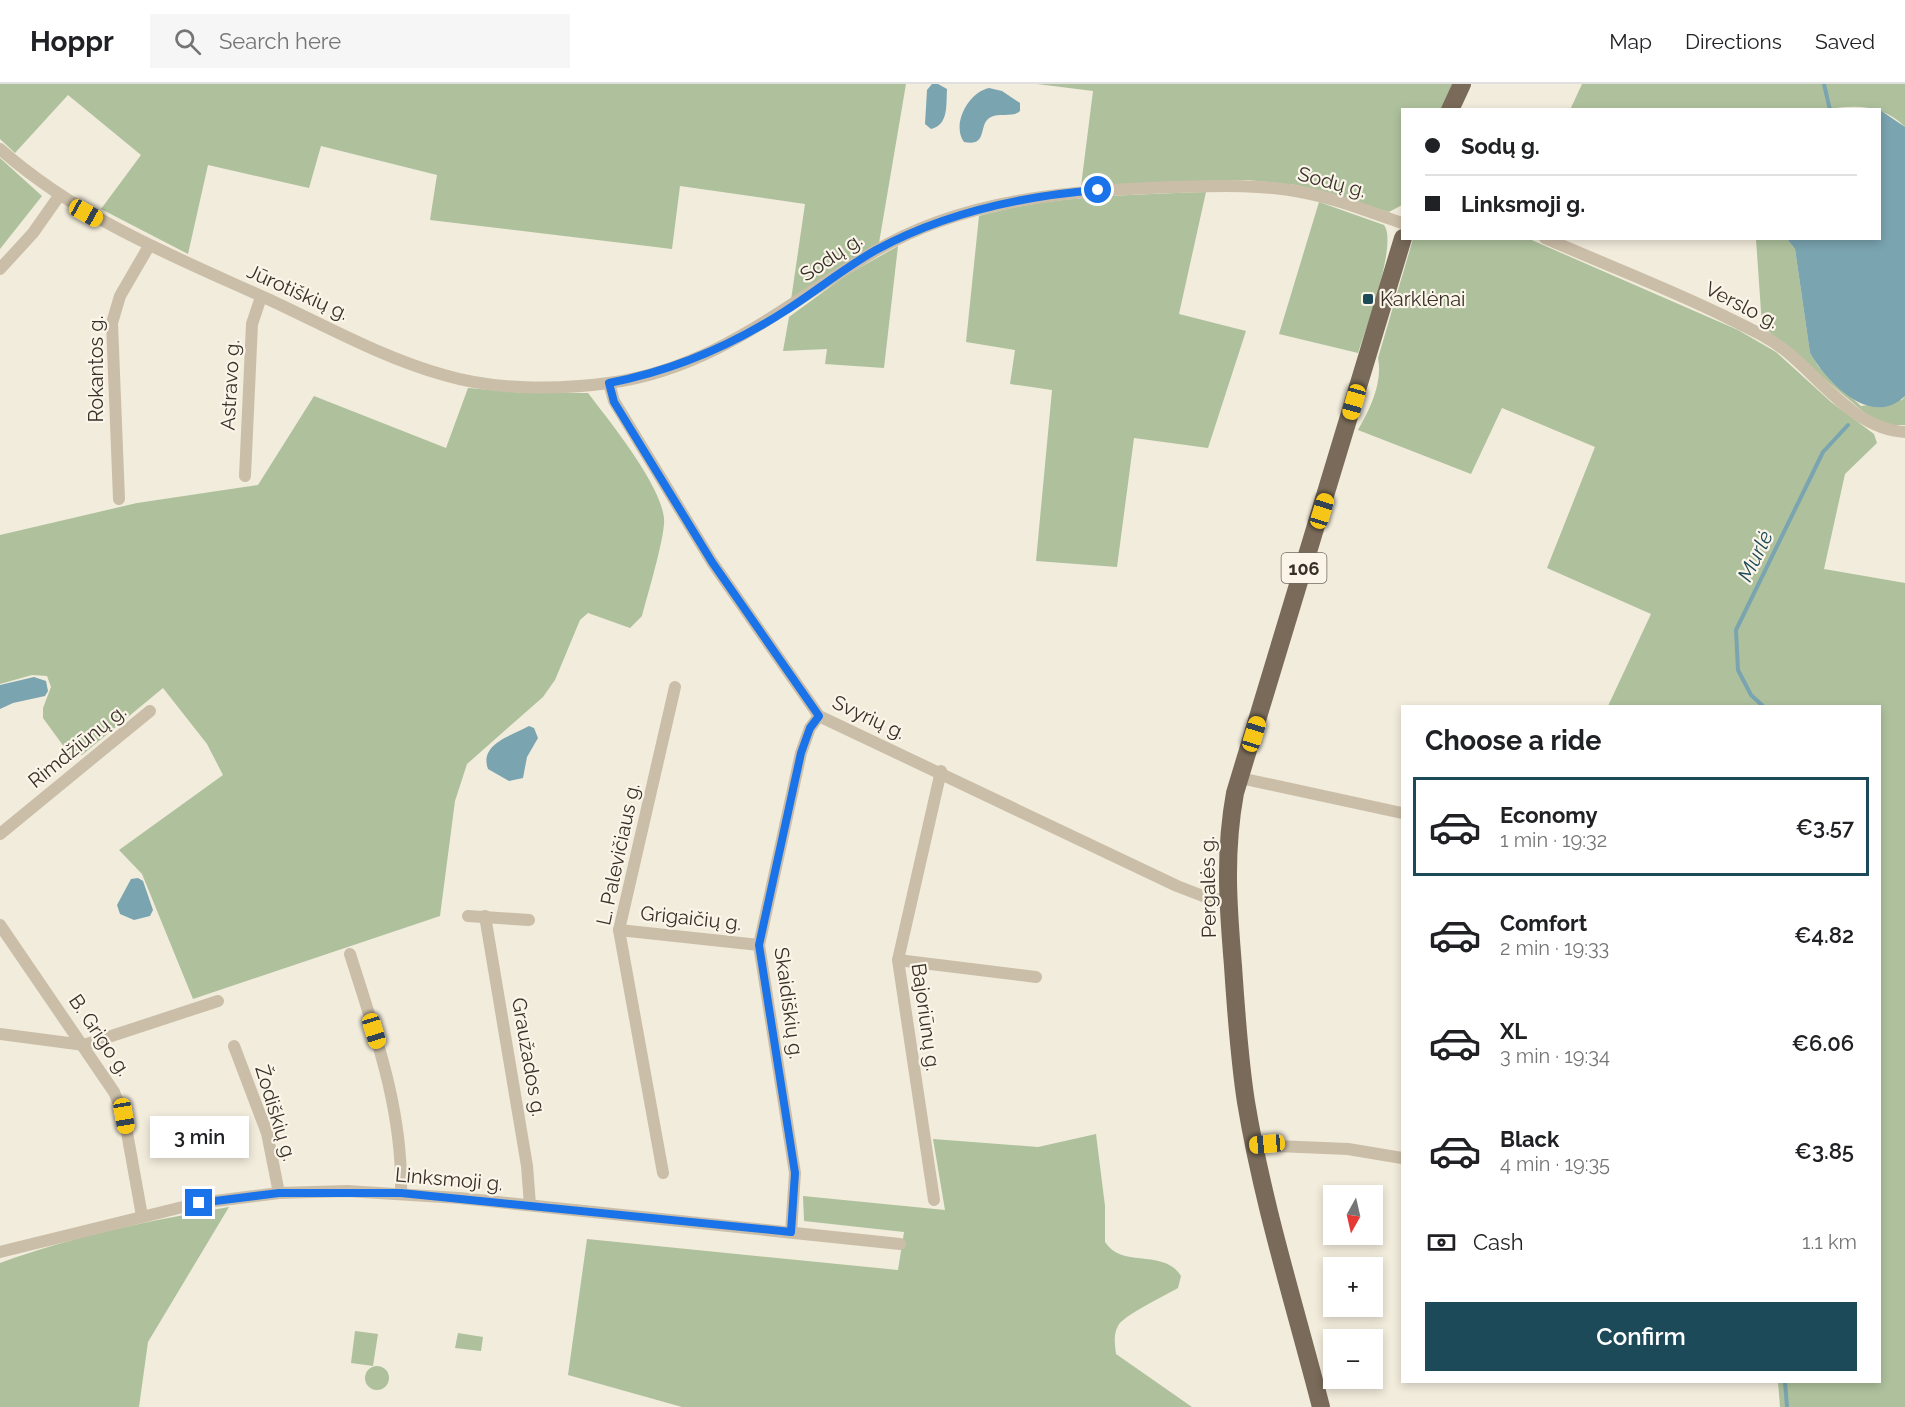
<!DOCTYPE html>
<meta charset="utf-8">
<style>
body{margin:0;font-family:Raleway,sans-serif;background:#f6f6f6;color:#202124;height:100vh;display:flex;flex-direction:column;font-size:22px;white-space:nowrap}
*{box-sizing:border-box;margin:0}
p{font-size:20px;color:#757577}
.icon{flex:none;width:33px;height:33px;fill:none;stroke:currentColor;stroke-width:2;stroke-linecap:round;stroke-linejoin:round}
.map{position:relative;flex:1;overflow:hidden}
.drawer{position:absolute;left:1401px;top:621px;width:480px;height:678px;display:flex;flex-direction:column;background:#fff;border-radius:0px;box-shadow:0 3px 9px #0003}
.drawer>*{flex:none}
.banner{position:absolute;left:1401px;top:24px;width:480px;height:132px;border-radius:0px;box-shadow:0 3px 9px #0003;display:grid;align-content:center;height:132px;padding:0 24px;background:#fff}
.needle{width:39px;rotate:188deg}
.fabs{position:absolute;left:1323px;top:1101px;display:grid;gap:12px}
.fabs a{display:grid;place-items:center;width:60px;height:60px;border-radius:0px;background:#fff;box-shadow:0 3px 9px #0003;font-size:30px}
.end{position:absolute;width:27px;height:27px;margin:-14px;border:8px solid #1a73e8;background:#fff;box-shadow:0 0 0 3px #fff}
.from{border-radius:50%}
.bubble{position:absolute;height:42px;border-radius:0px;background:#fff;box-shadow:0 3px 9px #0003;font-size:20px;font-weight:600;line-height:42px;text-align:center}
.car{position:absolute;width:18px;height:36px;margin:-18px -9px;border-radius:8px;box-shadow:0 0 4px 2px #0007;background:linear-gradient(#f5c518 24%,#345 0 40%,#f5c518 0 76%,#345 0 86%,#f5c518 0)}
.banner b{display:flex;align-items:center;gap:21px;height:57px;font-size:22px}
.banner b+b{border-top:2px solid #e0e0e0}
.banner i{width:15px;height:15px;background:#202124}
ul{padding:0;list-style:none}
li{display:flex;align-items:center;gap:18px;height:99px;margin:0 12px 9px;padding:0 12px;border:3px solid transparent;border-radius:0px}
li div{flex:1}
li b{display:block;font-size:22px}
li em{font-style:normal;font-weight:600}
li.current{border-color:#1d4a59}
li>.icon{width:54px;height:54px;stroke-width:1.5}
h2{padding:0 24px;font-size:27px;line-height:72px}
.pay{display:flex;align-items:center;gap:15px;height:66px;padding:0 24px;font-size:22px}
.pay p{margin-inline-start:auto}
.primary-button{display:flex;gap:12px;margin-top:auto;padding:12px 24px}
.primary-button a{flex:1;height:69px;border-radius:0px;background:#1d4a59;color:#fff;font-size:24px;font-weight:600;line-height:69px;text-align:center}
header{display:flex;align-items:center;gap:36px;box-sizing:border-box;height:84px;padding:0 30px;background:#fff;border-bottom:2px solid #e0e0e0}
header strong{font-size:28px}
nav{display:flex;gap:33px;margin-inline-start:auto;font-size:21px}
.search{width:420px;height:54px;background:#f6f6f6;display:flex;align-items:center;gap:15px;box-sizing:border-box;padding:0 21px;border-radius:0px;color:#757577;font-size:22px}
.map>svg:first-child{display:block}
.green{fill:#aec19c}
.water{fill:#7aa4b0}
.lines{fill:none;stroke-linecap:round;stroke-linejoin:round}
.stream{stroke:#7aa4b0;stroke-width:4}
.street{stroke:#cbbea8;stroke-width:12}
.primary{stroke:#796a59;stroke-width:18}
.route{stroke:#1a73e8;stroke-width:8}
.poi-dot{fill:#1d4a59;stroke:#faf5e8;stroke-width:2}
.labels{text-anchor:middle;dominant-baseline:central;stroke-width:4.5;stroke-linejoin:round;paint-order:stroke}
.shield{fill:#faf5e8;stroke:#726a62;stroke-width:1.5}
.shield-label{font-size:18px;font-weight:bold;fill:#372f28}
.street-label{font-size:20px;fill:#372f28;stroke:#faf5e8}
.poi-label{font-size:20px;fill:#372f28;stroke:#faf5e8;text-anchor:start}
.water-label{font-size:21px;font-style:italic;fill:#1d4a59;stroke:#faf5e8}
</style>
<header>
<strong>Hoppr</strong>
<div class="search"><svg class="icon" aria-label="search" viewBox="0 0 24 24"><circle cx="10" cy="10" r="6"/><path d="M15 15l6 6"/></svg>Search here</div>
<nav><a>Map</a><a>Directions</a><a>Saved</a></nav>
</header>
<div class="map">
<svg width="1905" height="1323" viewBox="0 0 1905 1323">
<rect width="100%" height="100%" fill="#f2ecdc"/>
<g class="green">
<path d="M0 0H906L879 159 791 216 805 120 680 102 672 165 430 136 437 91 321 62 309 104 208 81 188 170 101 125 141 71 68 11 15 69 0 55Z"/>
<path d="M1037 0H1455L1442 25 1402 26V121L1389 128 1296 101 1247 96 1081 102 1093 7Z"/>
<path d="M1582 0H1905V43C1884 21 1854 20 1827 26H1570Z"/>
<path d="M0 74 42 112 0 165Z"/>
<path d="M1206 108 1179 230 1246 247 1208 364 1134 354 1117 483 1036 477 1052 306 1010 300 1015 266 966 258 979 132C1053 111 1129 111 1206 108Z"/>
<path d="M1319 118 1384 141C1398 158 1366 245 1358 269L1279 250Z"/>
<path d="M1527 154 1738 246 1776 268 1831 318 1874 350 1877 359 1845 390 1824 485 1905 499V1323H1780L1778 1298H1880V622H1608L1651 530 1547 484 1595 363 1502 324 1471 390 1358 346C1370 325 1383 299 1378 274L1413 155Z"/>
<path d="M1756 155H1787L1795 165 1810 269 1818 282 1861 322 1902 316 1905 312V341H1889L1866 330 1762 242Z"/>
<path d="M898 162 884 284 825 280 827 265 783 267 789 233 845 192Z"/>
<path d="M468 304 526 309H588C610 338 660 399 664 434 666 450 647 512 642 532L630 544 588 529 580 536 555 596 543 613 467 680 455 717 440 832 193 915 142 790 119 766 223 691 207 660 163 604 82 671H70L43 634V624L51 603 47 592 32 591 0 600V451L137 419 258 401 314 312 446 364Z"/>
<path d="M1096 1050 1105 1122V1158C1122 1185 1164 1164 1181 1192L1178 1204C1166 1211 1122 1232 1118 1242 1113 1250 1115 1261 1116 1270L1192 1323H682L568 1291 587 1155 898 1186 904 1148 804 1137 803 1112 945 1126 933 1055 1038 1063Z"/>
<path d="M229 1123 148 1258 139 1323H0V1179C73 1152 152 1136 229 1123Z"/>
<path d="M355 1247 378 1250 373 1282 351 1279Z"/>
<path d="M458 1249 483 1253 481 1267 455 1264Z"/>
<circle cx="377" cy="1294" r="12"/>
</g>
<g class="water">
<path d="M932 0H938L947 5C946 20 949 41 931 45L925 40 927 6Z"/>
<path d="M989 4 1002 7 1020 19V27C1012 35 997 27 988 35 979 43 987 63 964 58 951 40 969 8 989 4Z"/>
<path d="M1880 26 1905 43V312C1871 345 1827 298 1810 269L1795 165 1787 155 1880 154Z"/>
<path d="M34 593 46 597 48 607 45 612 13 619 0 625V601Z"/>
<path d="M529 642 534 644 538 654 527 673 523 694 509 697 488 685C479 660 511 652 529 642Z"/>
<path d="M138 794 143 797 153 826 150 832 134 836 120 830 117 821 131 795Z"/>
</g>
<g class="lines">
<g class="stream">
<path d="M1824 0 1830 26"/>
<path d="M1763 622 1751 611 1738 586 1736 546 1823 368 1848 341"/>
<path d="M1785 1298 1787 1323"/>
</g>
<g class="street">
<path d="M0 65C81 136 173 172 270 216 326 242 383 274 444 291 494 306 557 306 609 299 714 285 786 220 872 169 962 114 1070 107 1172 103 1215 102 1259 100 1301 108 1335 114 1369 128 1402 139"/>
<path d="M1545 154C1604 180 1665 203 1722 231 1744 242 1767 252 1786 267 1821 295 1856 346 1905 348"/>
<path d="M0 185 33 149 59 112"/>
<path d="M609 299 614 317 712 478 819 632 1177 802 1208 814 1228 817"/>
<path d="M245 392 252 240 261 213"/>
<path d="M119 415 112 239 120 212 149 162"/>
<path d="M1240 694 1402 729"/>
<path d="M0 750 150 627"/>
<path d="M468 832 529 836"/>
<path d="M485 832 527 1082 530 1121"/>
<path d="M0 841 114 1008 124 1032 142 1132"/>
<path d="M619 846 759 861"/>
<path d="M350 870C375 949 403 1026 401 1109"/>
<path d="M898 876 1036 893"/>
<path d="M0 950 84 961 218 917"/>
<path d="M234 962 267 1049 279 1109"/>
<path d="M1254 1061 1348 1065 1402 1074"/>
<path d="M663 1089 619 846 675 603"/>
<path d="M934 1116 898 876 941 687"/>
<path d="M791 1148 795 1089 759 861 801 669 810 644 819 632"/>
<path d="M0 1168 199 1119 279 1109 347 1107 459 1114 900 1160"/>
</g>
<g class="primary">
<path d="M1450 26 1462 0"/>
<path d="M1321 1323C1295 1222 1263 1121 1246 1018 1239 973 1236 927 1233 882 1228 822 1224 769 1235 709L1403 154"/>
</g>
</g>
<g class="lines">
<path class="route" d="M199 1119 279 1109H401L791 1148 795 1089 759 861 801 669 810 644 819 632 712 478 614 318 609 299C672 287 731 262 785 227 815 208 844 184 876 166 944 129 1022 112 1098 106"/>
</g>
<rect class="poi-dot" x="1362" y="209" width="12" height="12" rx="3"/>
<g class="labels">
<rect class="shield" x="1281.5" y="469" width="45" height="30" rx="4.5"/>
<g class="shield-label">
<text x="1304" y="484">106</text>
</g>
<g class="street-label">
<text transform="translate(1332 98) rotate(15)">Sodų g.</text>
<text transform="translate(831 173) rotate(-34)">Sodų g.</text>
<text transform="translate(298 208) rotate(24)">Jūrotiškių g.</text>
<text transform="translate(1742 221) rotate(27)">Verslo g.</text>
<text transform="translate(96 285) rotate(-90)">Rokantos g.</text>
<text transform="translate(230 301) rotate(-87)">Astravo g.</text>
<text transform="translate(869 633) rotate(25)">Svyrių g.</text>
<text transform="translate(77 662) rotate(-39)">Rimdžiūnų g.</text>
<text transform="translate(618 770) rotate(-78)">L. Palevičiaus g.</text>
<text transform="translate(1208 803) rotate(-91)">Pergalės g.</text>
<text transform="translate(691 834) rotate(6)">Grigaičių g.</text>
<text transform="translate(789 919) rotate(82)">Skaidiškių g.</text>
<text transform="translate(926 933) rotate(82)">Bajoriūnų g.</text>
<text transform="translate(100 951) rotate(56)">B. Grigo g.</text>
<text transform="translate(529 973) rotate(80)">Graužados g.</text>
<text transform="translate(276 1029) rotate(73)">Žodiškių g.</text>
<text transform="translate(449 1095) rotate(5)">Linksmoji g.</text>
</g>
<g class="poi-label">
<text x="1380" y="215">Karklėnai</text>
</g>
<g class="water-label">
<text transform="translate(1755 472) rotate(-64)">Murlė</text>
</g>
</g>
</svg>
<div class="fabs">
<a><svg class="needle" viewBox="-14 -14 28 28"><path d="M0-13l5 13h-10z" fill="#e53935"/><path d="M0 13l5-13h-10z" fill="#757577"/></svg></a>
<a>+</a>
<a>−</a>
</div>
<i class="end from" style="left:1098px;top:106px"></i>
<i class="end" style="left:199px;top:1119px"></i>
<div class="bubble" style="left:150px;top:1032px;width:99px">3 min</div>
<i class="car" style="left:86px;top:129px;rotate:119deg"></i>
<i class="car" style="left:1354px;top:318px;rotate:196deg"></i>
<i class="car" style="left:1322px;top:427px;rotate:17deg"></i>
<i class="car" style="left:1254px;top:650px;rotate:17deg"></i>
<i class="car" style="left:374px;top:947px;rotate:163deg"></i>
<i class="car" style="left:124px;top:1032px;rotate:170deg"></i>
<i class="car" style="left:1267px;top:1060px;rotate:265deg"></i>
<div class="banner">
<b><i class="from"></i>Sodų g.</b>
<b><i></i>Linksmoji g.</b>
</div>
<section class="drawer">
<h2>Choose a ride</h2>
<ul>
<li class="current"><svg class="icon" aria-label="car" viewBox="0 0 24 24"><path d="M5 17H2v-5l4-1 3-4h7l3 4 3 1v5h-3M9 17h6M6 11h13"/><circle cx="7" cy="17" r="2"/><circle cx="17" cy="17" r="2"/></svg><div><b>Economy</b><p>1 min · 19:32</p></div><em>€3.57</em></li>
<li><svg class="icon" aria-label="car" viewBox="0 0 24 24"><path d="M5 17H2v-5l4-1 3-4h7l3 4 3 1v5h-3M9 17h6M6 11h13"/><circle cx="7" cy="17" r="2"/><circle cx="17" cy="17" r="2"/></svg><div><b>Comfort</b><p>2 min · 19:33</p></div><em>€4.82</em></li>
<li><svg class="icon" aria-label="car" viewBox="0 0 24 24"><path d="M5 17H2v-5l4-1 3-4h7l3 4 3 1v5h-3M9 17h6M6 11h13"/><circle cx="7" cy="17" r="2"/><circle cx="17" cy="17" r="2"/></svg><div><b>XL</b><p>3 min · 19:34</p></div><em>€6.06</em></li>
<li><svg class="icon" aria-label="car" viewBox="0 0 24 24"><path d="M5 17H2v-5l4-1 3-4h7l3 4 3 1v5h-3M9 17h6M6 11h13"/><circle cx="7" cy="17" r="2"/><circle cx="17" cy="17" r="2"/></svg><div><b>Black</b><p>4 min · 19:35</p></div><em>€3.85</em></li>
</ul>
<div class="pay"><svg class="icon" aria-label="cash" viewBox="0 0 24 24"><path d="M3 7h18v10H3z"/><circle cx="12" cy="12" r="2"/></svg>Cash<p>1.1 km</p></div>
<div class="primary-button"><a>Confirm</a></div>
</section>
</div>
